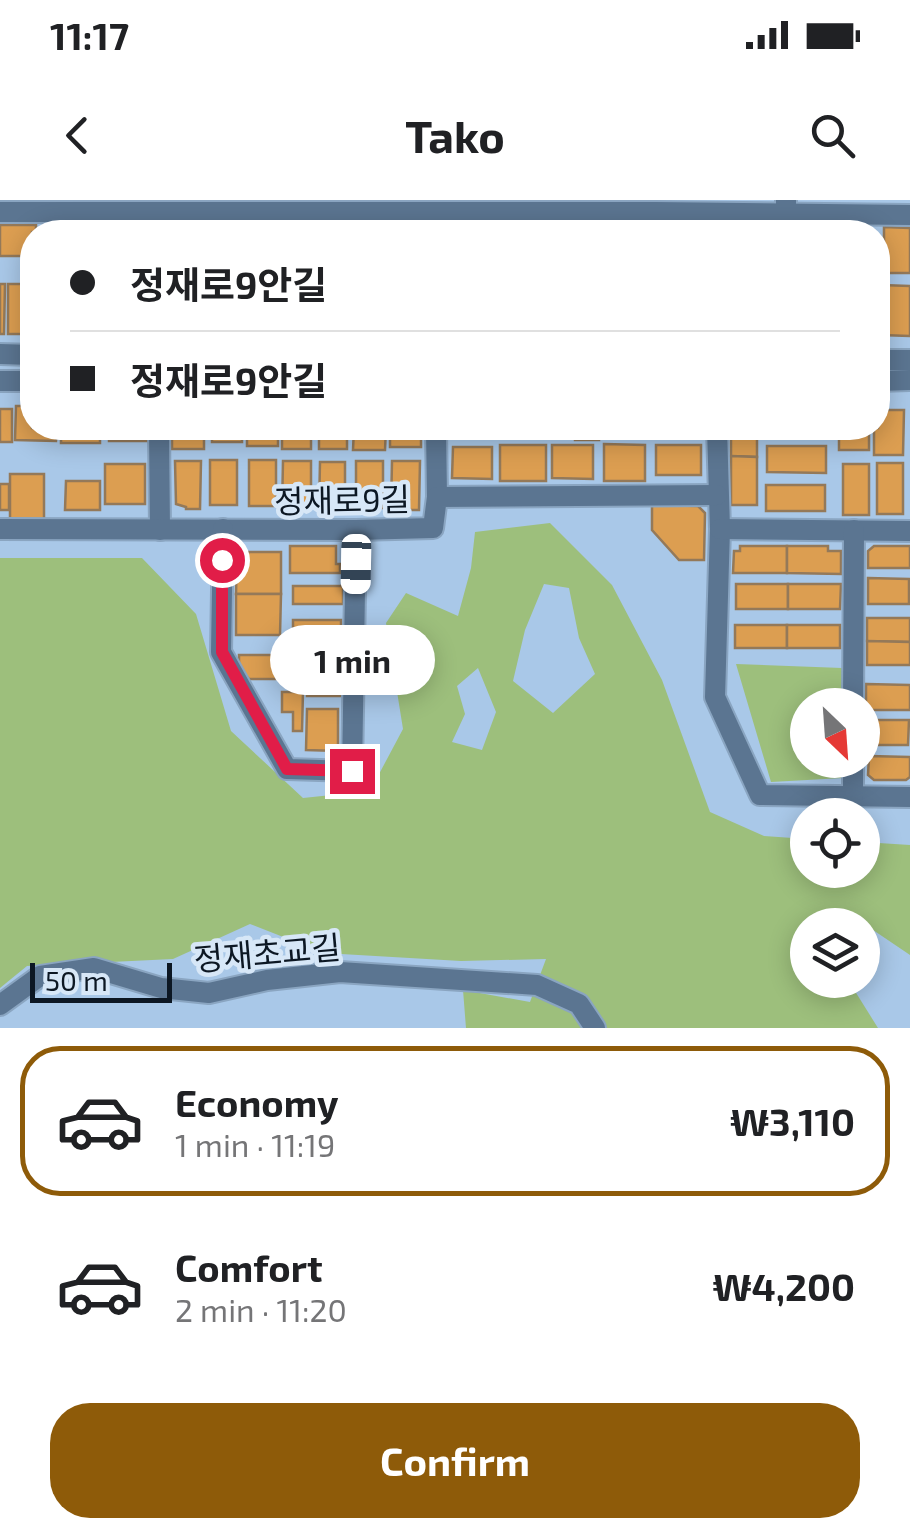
<!DOCTYPE html>
<meta charset="utf-8">
<style>
body{margin:0;font-family:"Exo 2","Noto Sans KR",sans-serif;background:#f6f6f6;color:#202124;height:100vh;display:flex;flex-direction:column;font-size:38px;white-space:nowrap}
*{box-sizing:border-box;margin:0}
p{font-size:32px;color:#757577}
.icon{flex:none;width:55px;height:55px;fill:none;stroke:currentColor;stroke-width:2;stroke-linecap:round;stroke-linejoin:round}
.map{position:relative;height:828px;overflow:hidden}
.side{display:flex;flex-direction:column;background:#fff;flex:1}
.side>*{flex:none}
.guide{position:absolute;left:20px;top:20px;width:870px;height:220px;border-radius:40px;box-shadow:0 5px 25px #0003;display:grid;align-content:center;height:220px;padding:0 50px;background:#fff}
.needle{width:65px;rotate:155deg}
.fabs{position:absolute;left:790px;top:488px;display:grid;gap:20px}
.fabs a{display:grid;place-items:center;width:90px;height:90px;border-radius:50%;background:#fff;box-shadow:0 5px 25px #0003;font-size:50px}
.scale{position:absolute;left:30px;bottom:25px;width:142px;box-sizing:border-box;padding-left:10px;border:5px solid #0c1723;border-top:0;font-size:28px;line-height:35px;white-space:nowrap;color:#0c1723;-webkit-text-stroke:8px #d7e7f7;paint-order:stroke}
.end{position:absolute;width:45px;height:45px;margin:-22px;border:12px solid #e11d48;background:#fff;box-shadow:0 0 0 5px #fff}
.from{border-radius:50%}
.bubble{position:absolute;height:70px;border-radius:35px;background:#fff;box-shadow:0 5px 25px #0003;font-size:32px;font-weight:700;line-height:70px;text-align:center}
.car{position:absolute;width:30px;height:60px;margin:-30px -15px;border-radius:12px;box-shadow:0 0 8px 2px #0007;background:linear-gradient(#fff 24%,#345 0 40%,#fff 0 76%,#345 0 86%,#fff 0)}
.guide b{display:flex;align-items:center;gap:35px;height:95px;font-size:38px}
.guide b+b{border-top:2px solid #e0e0e0}
.guide i{width:25px;height:25px;background:#202124}
ul{padding:18px 0 0;list-style:none}
li{display:flex;align-items:center;gap:30px;height:150px;margin:0 20px 15px;padding:0 30px;border:5px solid transparent;border-radius:40px}
li div{flex:1}
li b{display:block;font-size:38px}
li em{font-style:normal;font-weight:700}
li.on{border-color:#8e5b09}
li>.icon{width:90px;height:90px;stroke-width:1.5}
.action{display:flex;gap:20px;margin-top:auto;padding:20px 50px}
.action a{flex:1;height:115px;border-radius:40px;background:#8e5b09;color:#fff;font-size:40px;font-weight:700;line-height:115px;text-align:center}
.status{display:flex;justify-content:space-between;align-items:center;height:70px;padding:0 50px;background:#fff;direction:ltr}
.status svg{height:28px;fill:currentColor}
header{display:flex;justify-content:space-between;align-items:center;height:130px;padding:0 50px;background:#fff;font-size:45px;font-weight:700}
.map>svg:first-child{display:block}
.green{fill:#9dbf7c;fill-rule:evenodd}
.building{fill:#dc9e51;stroke:#947959;stroke-width:2.5}
.lines{fill:none;stroke-linecap:round;stroke-linejoin:round}
.minor-casing{stroke:#8aa5c1;stroke-width:24}
.tertiary-casing{stroke:#8aa5c1;stroke-width:24}
.minor{stroke:#5b7591;stroke-width:20}
.tertiary{stroke:#5b7591;stroke-width:20}
.route{stroke:#e11d48;stroke-width:12}
.labels{text-anchor:middle;dominant-baseline:central;stroke-width:9;stroke-linejoin:round;paint-order:stroke}
.street-label{font-size:32px;fill:#0c1723;stroke:#d7e7f7}
</style>
<div class="status"><b>11:17</b><svg viewBox="0 0 49 12"><path d="M0 12V9h3v3zM5 12V6h3v6zM10 12V3h3v9zM15 12V0h3v12zM26 1h20v11H26zM47 4h2v5h-2z"/></svg></div>
<header><svg class="icon" aria-label="back" viewBox="0 0 24 24"><path d="M15 5l-7 7 7 7"/></svg>Tako<svg class="icon" aria-label="search" viewBox="0 0 24 24"><circle cx="10" cy="10" r="6"/><path d="M15 15l6 6"/></svg></header>
<div class="map">
<svg width="910" height="828" viewBox="0 0 910 828">
<rect width="100%" height="100%" fill="#a9c8e8"/>
<g class="green">
<path d="M550 323 612 385 662 480 710 612 764 636 807 639 808 670H862L863 642 910 645V755L842 709 815 722V725H808V780H848L878 828H466L463 790 530 802 546 759 461 761 324 753 250 724 173 759 27 766 0 788V358H142L196 414 231 531 303 598 370 591 403 529 386 423 406 393 458 416 471 368 475 332ZM544 384 569 388 579 438 595 474 553 513 513 481 525 430ZM478 468 496 512 482 550 452 542 465 514 457 486Z"/>
<path d="M736 464 842 468V505H808V560H843V578L771 582Z"/>
</g>
<g class="building">
<path d="M0 25H36V32H32V56H0Z"/>
<rect x="80" y="25" width="28" height="7"/>
<rect x="43" y="26" width="23" height="6"/>
<rect x="178" y="27" width="29" height="5"/>
<rect x="207" y="27" width="29" height="5"/>
<path d="M884 27 910 28V73H884Z"/>
<rect x="250" y="28" width="28" height="4"/>
<rect x="812" y="28" width="30" height="4"/>
<rect x="321" y="29" width="28" height="3"/>
<path d="M0 84H5L4 134H0Z"/>
<rect x="8" y="84" width="24" height="50"/>
<path d="M881 85 910 86V136L881 135Z"/>
<path d="M16 206H32V228H57L56 241 15 240Z"/>
<rect x="0" y="209" width="12" height="33"/>
<path d="M878 210H904L903 255H874V228H878Z"/>
<rect x="61" y="228" width="39" height="15"/>
<rect x="109" y="228" width="38" height="13"/>
<rect x="172" y="228" width="32" height="21"/>
<rect x="212" y="228" width="30" height="14"/>
<rect x="247" y="228" width="31" height="18"/>
<rect x="282" y="228" width="29" height="21"/>
<rect x="319" y="228" width="28" height="21"/>
<path d="M354 228H386L385 250H353Z"/>
<rect x="390" y="228" width="31" height="19"/>
<rect x="451" y="228" width="47" height="7"/>
<rect x="575" y="228" width="24" height="12"/>
<path d="M731 228H757V257L731 256Z"/>
<rect x="767" y="228" width="60" height="6"/>
<rect x="839" y="228" width="30" height="22"/>
<path d="M604 244 645 245V281H604Z"/>
<rect x="500" y="245" width="46" height="36"/>
<path d="M552 245H593V279L552 278Z"/>
<rect x="656" y="245" width="45" height="30"/>
<path d="M767 246H826V273L767 272Z"/>
<path d="M453 247H492V279L452 278Z"/>
<path d="M731 256 757 257V305H731Z"/>
<rect x="210" y="260" width="27" height="45"/>
<rect x="249" y="260" width="27" height="46"/>
<path d="M175 261H201L200 309H186V307L176 304Z"/>
<path d="M283 261H311V304H300L299 310H282Z"/>
<rect x="356" y="261" width="27" height="47"/>
<path d="M392 261H420L419 310H391Z"/>
<path d="M320 262H345V309H319Z"/>
<rect x="877" y="263" width="26" height="51"/>
<rect x="105" y="264" width="40" height="40"/>
<rect x="843" y="264" width="26" height="51"/>
<rect x="10" y="274" width="34" height="46"/>
<path d="M66 281H100V310H65Z"/>
<rect x="0" y="284" width="9" height="26"/>
<rect x="766" y="285" width="59" height="26"/>
<path d="M652 305 698 306 705 313 704 360H679L652 330Z"/>
<path d="M290 346H336V364H340V373H290Z"/>
<path d="M740 346H787V373H733L734 351H740Z"/>
<path d="M787 346H828V351H841V374L787 373Z"/>
<path d="M874 346H910V368H868V351Z"/>
<path d="M237 352H281V394H236Z"/>
<path d="M868 378 909 379V404H868Z"/>
<rect x="736" y="384" width="52" height="25"/>
<path d="M788 384H841L840 409H788Z"/>
<rect x="293" y="386" width="50" height="18"/>
<path d="M236 394H281L280 435H236Z"/>
<path d="M867 418H910V442L867 441Z"/>
<path d="M293 420H341V444L293 443Z"/>
<rect x="735" y="425" width="52" height="23"/>
<rect x="787" y="425" width="53" height="23"/>
<path d="M867 441 910 442V465H867Z"/>
<path d="M239 455H302V479H249L239 468Z"/>
<rect x="307" y="458" width="33" height="38"/>
<path d="M866 484 910 485V510H866Z"/>
<path d="M282 492H303L302 531H293V512H282Z"/>
<path d="M307 509H338V551L306 550Z"/>
<path d="M866 520H909L908 545H866Z"/>
<path d="M869 556 910 557V577L906 580H874L868 575Z"/>
</g>
<g class="lines">
<g class="minor-casing">
<g id="minor">
<path d="M0 12H656L910 15"/>
<path d="M159 228 160 330"/>
<path d="M436 228 437 297"/>
<path d="M717 228 720 329 715 497 760 595 910 597"/>
<path d="M0 329 356 330 433 328 437 297 717 295"/>
<path d="M223 329 221 452 287 569 352 571 356 330"/>
<path d="M720 329 910 331"/>
<path d="M853 505 854 330"/>
<path d="M853 596V560"/>
<path d="M0 805 40 776 94 768 161 788 209 793 267 780 340 772 537 785 579 804 595 828"/>
</g>
</g>
<g class="tertiary-casing">
<g id="tertiary">
<path d="M786 32V0"/>
<path d="M0 154 32 155"/>
<path d="M878 160H910"/>
<path d="M0 181H32"/>
<path d="M878 181 910 180"/>
</g>
</g>
<use href="#minor" class="minor"/>
<use href="#tertiary" class="tertiary"/>
</g>
<g class="lines">
<path class="route" d="M222 360V452L287 569 352 571"/>
</g>
<g class="labels">
<g class="street-label">
<text transform="translate(342 299) rotate(-1)">정재로9길</text>
<text transform="translate(267 752) rotate(-5)">정재초교길</text>
</g>
</g>
</svg>
<div class="fabs">
<a><svg class="needle" viewBox="-14 -14 28 28"><path d="M0-13l5 13h-10z" fill="#e53935"/><path d="M0 13l5-13h-10z" fill="#757577"/></svg></a>
<a><svg class="icon" aria-label="locate" viewBox="0 0 24 24"><circle cx="12" cy="12" r="6"/><path d="M12 2v4M12 18v4M2 12h4M18 12h4"/></svg></a>
<a><svg class="icon" aria-label="layers" viewBox="0 0 24 24"><path d="M12 4l9 5-9 5-9-5zM3 14l9 5 9-5"/></svg></a>
</div>
<div class="scale">50 m</div>
<i class="end from" style="left:222px;top:360px"></i>
<i class="end" style="left:352px;top:571px"></i>
<div class="bubble" style="left:270px;top:425px;width:165px">1 min</div>
<i class="car" style="left:356px;top:364px;rotate:181deg"></i>
<div class="guide">
<b><i class="from"></i>정재로9안길</b>
<b><i></i>정재로9안길</b>
</div>
</div>
<section class="side">
<ul>
<li class="on"><svg class="icon" aria-label="car" viewBox="0 0 24 24"><path d="M5 17H2v-5l4-1 3-4h7l3 4 3 1v5h-3M9 17h6M6 11h13"/><circle cx="7" cy="17" r="2"/><circle cx="17" cy="17" r="2"/></svg><div><b>Economy</b><p>1 min · 11:19</p></div><em>₩3,110</em></li>
<li><svg class="icon" aria-label="car" viewBox="0 0 24 24"><path d="M5 17H2v-5l4-1 3-4h7l3 4 3 1v5h-3M9 17h6M6 11h13"/><circle cx="7" cy="17" r="2"/><circle cx="17" cy="17" r="2"/></svg><div><b>Comfort</b><p>2 min · 11:20</p></div><em>₩4,200</em></li>
</ul>
<div class="action"><a>Confirm</a></div>
</section>
